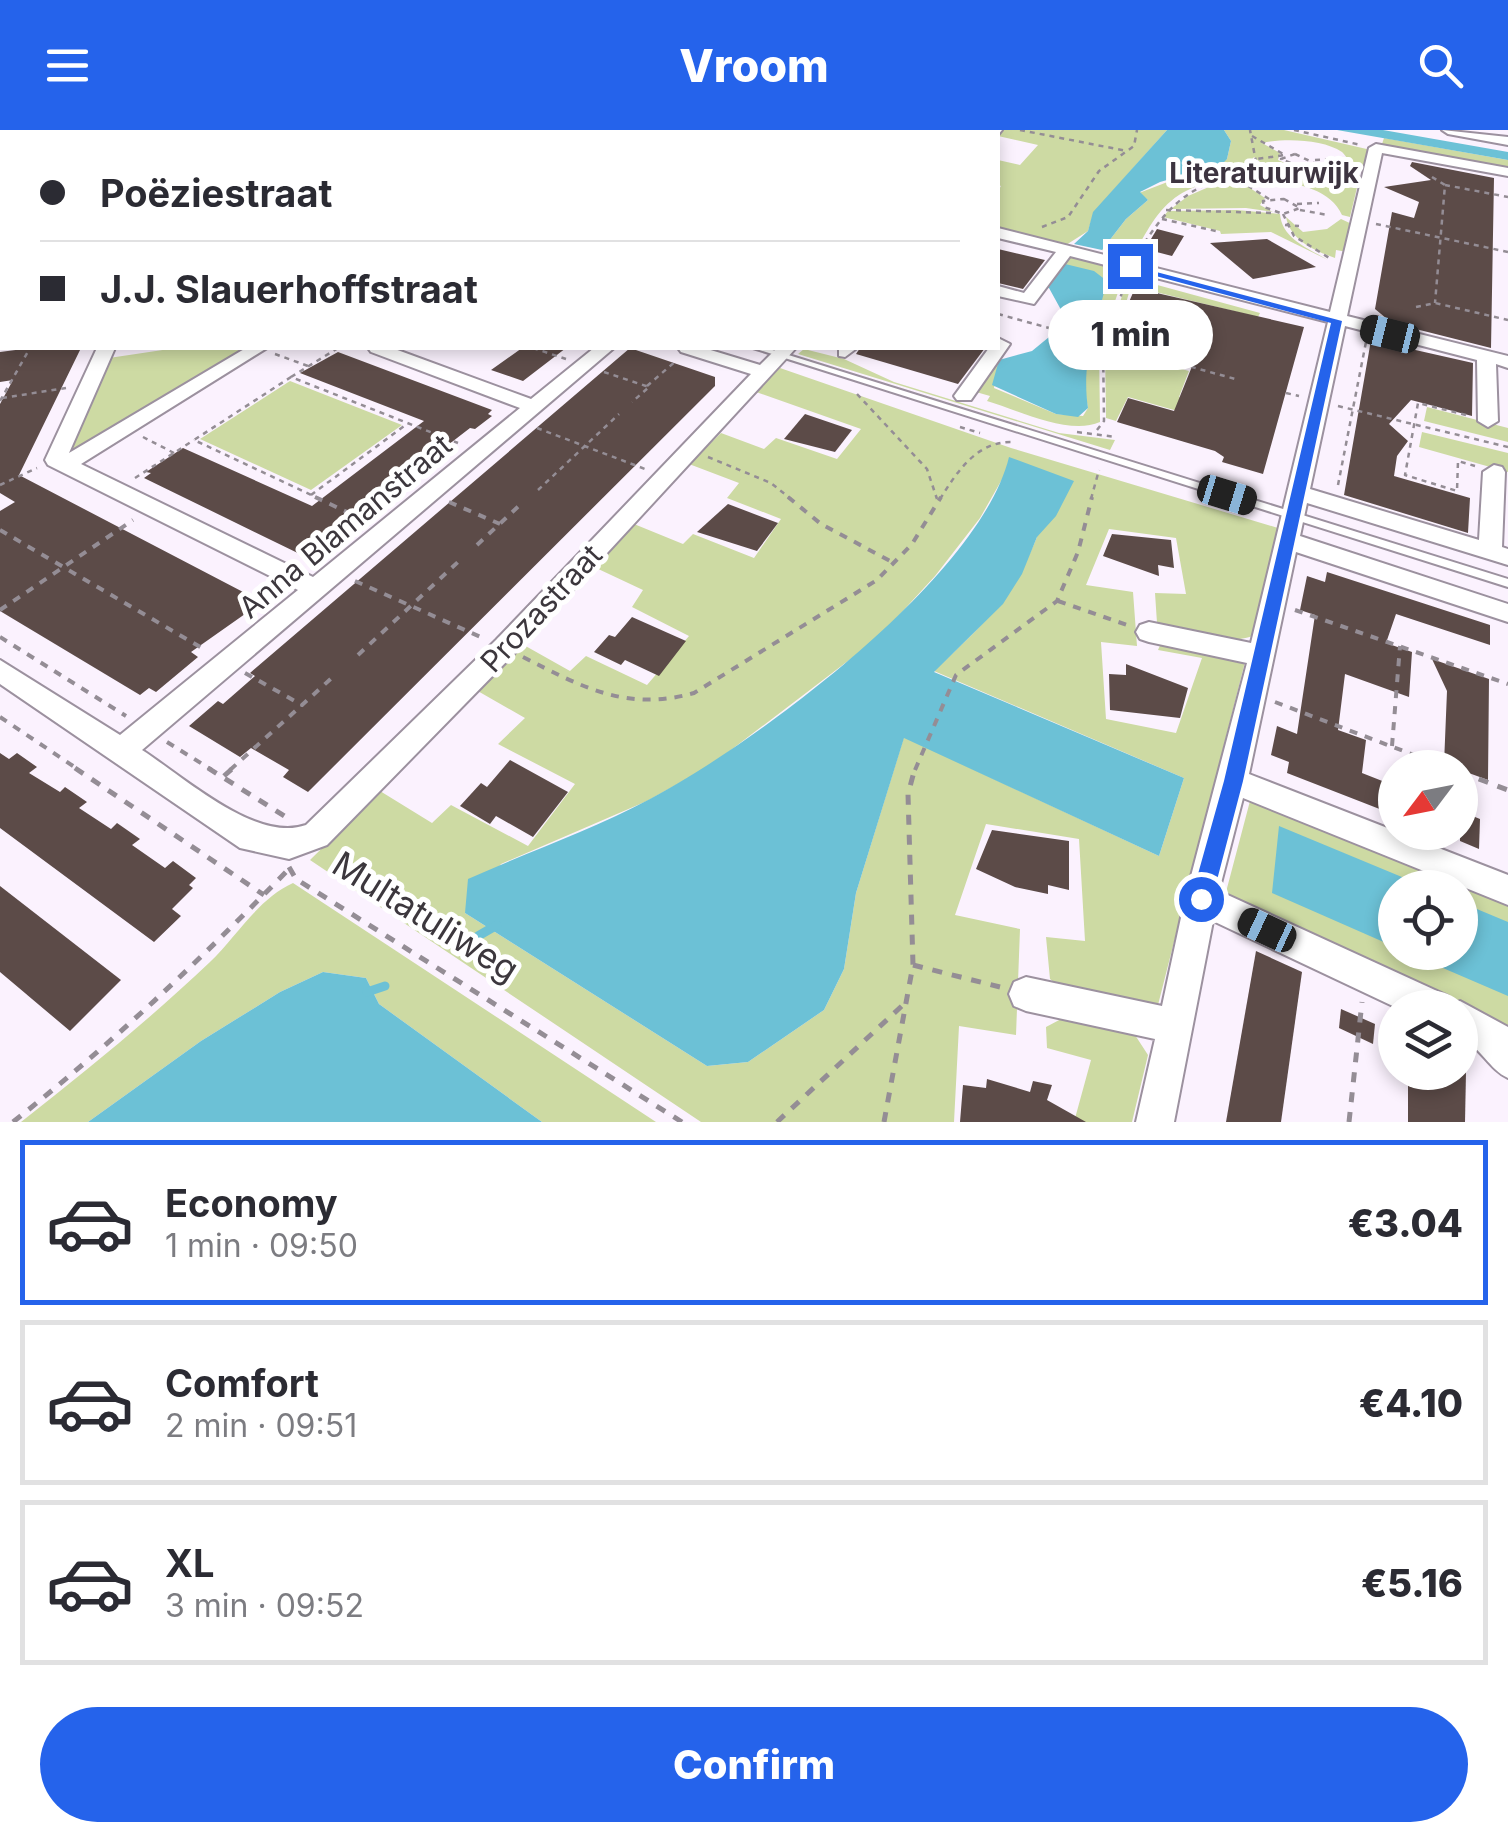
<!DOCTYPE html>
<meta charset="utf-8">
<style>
body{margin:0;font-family:Inter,sans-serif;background:#f7f7f7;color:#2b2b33;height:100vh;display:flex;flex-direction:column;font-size:38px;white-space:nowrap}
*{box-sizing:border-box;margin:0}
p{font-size:32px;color:#7c7c81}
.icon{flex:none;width:55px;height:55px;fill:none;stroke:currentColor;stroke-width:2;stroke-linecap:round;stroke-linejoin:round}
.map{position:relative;height:992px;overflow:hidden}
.side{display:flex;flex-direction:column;background:#fff;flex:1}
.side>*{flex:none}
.banner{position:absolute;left:0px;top:0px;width:1000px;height:220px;box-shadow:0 5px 15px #0003;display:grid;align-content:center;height:220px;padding:0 40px;background:#fff}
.needle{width:65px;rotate:238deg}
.buttons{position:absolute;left:1378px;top:620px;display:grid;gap:20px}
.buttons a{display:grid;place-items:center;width:100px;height:100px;border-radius:50%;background:#fff;box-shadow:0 5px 15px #0003;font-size:50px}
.end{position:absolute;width:45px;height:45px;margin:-22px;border:12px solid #2563eb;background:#fff;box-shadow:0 0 0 5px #fff}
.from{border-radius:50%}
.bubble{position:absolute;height:70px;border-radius:35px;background:#fff;box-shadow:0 5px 15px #0003;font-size:32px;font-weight:800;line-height:70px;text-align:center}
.car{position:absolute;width:30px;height:60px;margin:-30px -15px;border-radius:12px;box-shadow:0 0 8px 2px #0007;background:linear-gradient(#222 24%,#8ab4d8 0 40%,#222 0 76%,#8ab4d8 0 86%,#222 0)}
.banner b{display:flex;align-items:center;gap:35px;height:95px;font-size:38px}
.banner b+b{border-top:2px solid #e1e1e2}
.banner i{width:25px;height:25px;background:#2b2b33}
ul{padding:18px 0 0;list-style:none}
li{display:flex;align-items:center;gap:30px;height:165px;margin:0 20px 15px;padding:0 20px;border:5px solid #e1e1e2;border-radius:0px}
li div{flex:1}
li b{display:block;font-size:38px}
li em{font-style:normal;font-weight:800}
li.active{border-color:#2563eb}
li>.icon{width:90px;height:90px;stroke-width:1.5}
.cta{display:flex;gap:20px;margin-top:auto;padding:20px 40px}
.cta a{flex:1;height:115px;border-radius:60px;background:#2563eb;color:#fff;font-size:40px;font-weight:800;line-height:115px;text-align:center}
header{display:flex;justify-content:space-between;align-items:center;height:130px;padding:0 40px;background:#2563eb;color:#fff;font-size:45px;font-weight:800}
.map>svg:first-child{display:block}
.green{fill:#cddaa3;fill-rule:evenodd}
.water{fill:#6cc1d6}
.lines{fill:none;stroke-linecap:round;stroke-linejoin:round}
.stream{stroke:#6cc1d6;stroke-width:9}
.building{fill:#5c4b48}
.lane-casing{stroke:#9c919f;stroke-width:4}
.street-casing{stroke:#9c919f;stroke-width:4}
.path-far2{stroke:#948d95;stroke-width:2.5;stroke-dasharray:5 5;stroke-linecap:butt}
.path-far1{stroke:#948d95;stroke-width:4;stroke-dasharray:8 8;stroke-linecap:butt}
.path{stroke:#948d95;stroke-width:5;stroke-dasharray:10 10;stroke-linecap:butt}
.lane{fill:#fff;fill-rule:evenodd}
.street{fill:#fff;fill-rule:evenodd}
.route{fill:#2563eb}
.labels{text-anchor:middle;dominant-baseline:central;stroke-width:10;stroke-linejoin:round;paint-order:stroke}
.far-neighbourhood-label{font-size:28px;font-weight:bold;fill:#3d3440;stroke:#fff}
.street-label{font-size:30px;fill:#3c373d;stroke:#fff}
.near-street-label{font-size:35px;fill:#3c373d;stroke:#fff}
</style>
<header><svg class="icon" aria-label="menu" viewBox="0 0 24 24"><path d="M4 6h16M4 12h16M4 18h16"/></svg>Vroom<svg class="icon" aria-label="search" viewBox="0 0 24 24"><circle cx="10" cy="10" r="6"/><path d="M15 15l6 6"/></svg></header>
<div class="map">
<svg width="1508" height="992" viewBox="0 0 1508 992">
<rect width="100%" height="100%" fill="#fbf2fe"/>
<g class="green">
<path d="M1003 0H1167L1094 82 1088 101 1066 115 998 99V61L1001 56 998 55V30L1020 35 1038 15 998 6Z"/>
<path d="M1224 0H1284L1371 20 1365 40 1356 39C1352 34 1344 24 1342 22 1323 9 1284 8 1262 13L1280 23 1278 30 1299 39 1307 53H1334L1360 45 1350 87 1342 85C1328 52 1272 48 1241 52L1265 68 1260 75 1273 82 1246 78 1171 79 1188 66 1255 37 1260 32 1254 27C1246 42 1197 53 1179 65 1156 80 1145 105 1132 128L1102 120 1126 89 1148 70 1139 63 1227 29 1231 11Z"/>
<path d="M1384 8 1508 30V39L1381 17Z"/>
<path d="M1237 80 1280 84C1282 109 1308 118 1328 130L1271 102 1221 104 1220 101 1163 87 1168 81Z"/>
<path d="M1286 87 1303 102 1327 99 1341 89 1354 95 1347 122 1336 120 1335 128C1315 121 1290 110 1286 87Z"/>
<path d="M1065 125 1116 138 1124 145 1102 209 1092 207 1106 151 1061 133Z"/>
<path d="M1128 147 1260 183 1258 187 1131 156 1126 173 1251 205 1245 221 1115 188Z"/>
<path d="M1089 212 1099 214 1100 292C1069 306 1018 280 987 271L990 266 976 262 994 228 999 230 994 258 1056 284 1083 286 1088 278 1083 249Z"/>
<path d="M176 218H254L67 329V322L109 228Z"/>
<path d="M1105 218 1189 241 1179 267 1224 281 1220 293 1128 267 1116 291 1106 288Z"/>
<path d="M804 219 844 229 894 252 1059 303 1115 310 1110 320 798 224Z"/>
<path d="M780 238 1011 318 1278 398 1253 506C1225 515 1183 507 1157 493L1155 463 1186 464 1176 408 1109 399 1086 455 1133 462 1137 516 1101 512 1106 589 1176 603 1202 528 1158 520 1162 511 1245 532 1158 875C1124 879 1076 872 1050 849L1046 807 1085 811 1079 709 986 694 955 785 1020 799 1016 905 959 896 954 992H701L310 730 380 661 432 693 451 675 528 716 575 654 498 614 525 588 476 560 522 514 570 541 586 526 647 555 689 506 632 477 643 460 594 437 634 394 683 414 693 404 754 428 781 389 727 368 739 353 689 334 721 303 764 319 776 308 837 329 861 299 756 262ZM1005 344 1037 407C1010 473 983 494 934 541L1184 648 1159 726 904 607 856 763 844 839 824 880 748 932 707 936 465 783 501 734 647 671 710 636 878 508 935 446 980 388Z"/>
<path d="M290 251 402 295 311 360 200 309Z"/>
<path d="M1427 277 1508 298V312L1424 291Z"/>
<path d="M1422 302 1508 323V342L1419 317Z"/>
<path d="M1250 671 1508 771V904L1460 878 1451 877 1237 774 1226 762ZM1395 758H1460V822H1395Z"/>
<path d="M293 753 656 992H542L379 874 366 848 323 842 280 862 201 911 88 992H21C86 941 150 889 210 832 237 806 259 768 293 753Z"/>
<path d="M1063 888 1135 905 1148 925 1132 992H1074L1091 930 1047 918 1046 897Z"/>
</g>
<g class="water">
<path d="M1167 0H1224L1231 11 1227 29 1221 35 1160 52 1140 62 1148 70 1126 89 1102 120 1074 114 1088 101 1093 82Z"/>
<path d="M1337 0H1383L1508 22V30Z"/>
<path d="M1061 133 1094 141 1107 151C1096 196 1081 232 1088 278L1078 287 1056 284 992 255 999 230 1032 221 1060 198V178L1049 158 1044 157Z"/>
<path d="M1009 327 1074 351 1056 386 1037 407 1022 444 1003 474 934 542 1184 648 1159 726 904 608 856 763 844 839 824 880 748 932 707 936 465 783 468 749C528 722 592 700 650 669 756 613 980 447 1009 327Z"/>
<path d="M1279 696 1426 757 1395 758V817L1272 763Z"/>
<path d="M1460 772 1508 792V866L1408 823 1460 822Z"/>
<path d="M323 842 366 848 379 874 542 992H88L201 911 280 862Z"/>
</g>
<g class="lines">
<g class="stream">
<path d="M478 806 497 795"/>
<path d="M367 862 385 856"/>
</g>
</g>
<g class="building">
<path d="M1412 32 1494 48 1491 218 1392 193 1375 179 1392 82 1414 88 1419 72 1384 57 1431 50 1410 36Z"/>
<path d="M1157 99 1184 106 1172 126 1145 119Z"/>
<path d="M1267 109 1316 137 1253 149 1210 113Z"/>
<path d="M998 119 1045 130 1023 159 998 153Z"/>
<path d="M1135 158 1304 197 1263 344 1222 332 1224 327 1215 321 1117 292 1128 268 1174 281 1195 229 1114 207Z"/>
<path d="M1371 210 1473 233 1472 286 1411 270 1389 294 1408 311 1397 326 1394 346 1470 368 1468 403 1344 365Z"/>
<path d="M31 218H81L19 345 262 472 191 522 198 527 156 562 149 558 140 565 0 481V381L15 372 0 363V274L13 250 0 252V222Z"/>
<path d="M522 218 533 220 566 218 523 251 491 240Z"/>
<path d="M630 218 715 247V256L308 662 283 647 289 640 251 618 240 627 189 596 218 571 223 574 255 546 250 543Z"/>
<path d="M860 218H985L958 254 856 224Z"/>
<path d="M338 222 492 280 488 284 492 286 475 299 470 298 334 403 342 407 319 425 314 423 308 428 144 348 151 343 146 342 183 318 312 376 424 291 300 243Z"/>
<path d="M805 284 852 300 835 322 784 309Z"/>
<path d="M728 374 778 393 757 421 697 402Z"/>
<path d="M1112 404 1171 410 1174 438 1158 435 1159 446 1103 426Z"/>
<path d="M1327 442 1490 495V515L1396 484 1386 513 1412 522 1409 567 1345 544 1338 600 1366 610 1362 643 1395 656V685L1287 643 1289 632 1271 625 1277 596 1297 604 1315 485 1300 480 1307 446 1325 452Z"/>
<path d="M632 487 686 511 659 546 625 530 621 535 594 522 609 505 615 507Z"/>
<path d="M1432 529 1489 549 1488 650 1444 634 1447 561Z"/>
<path d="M1126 534 1188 558 1180 588 1110 580 1109 544 1126 545Z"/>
<path d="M0 623 9 629 17 623 37 637 29 643 60 662 65 657 87 672 79 678 111 699 117 693 140 709 132 715 165 738 173 731 196 748 189 755 193 758 172 779 181 786 154 812 0 698Z"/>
<path d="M510 630 568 662 533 707 496 686 490 694 460 676 481 653 487 657Z"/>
<path d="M1460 681 1480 689 1479 719 1460 711Z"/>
<path d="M992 700 1069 711V760L1048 755V764L1015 757 976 739Z"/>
<path d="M0 756 121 850 70 901 0 842Z"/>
<path d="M1256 821 1302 842 1281 992H1226Z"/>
<path d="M1341 879 1375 894 1373 914 1339 898Z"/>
<path d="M1408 942H1466L1465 992H1408Z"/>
<path d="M987 949 1030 962 1033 951 1052 955 1047 970 1086 992H960L963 955 986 958Z"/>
</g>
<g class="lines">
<g class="lane-casing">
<g id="lane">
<rect x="0" y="54" width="2" height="4"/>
<path d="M753 218H766L1508 449V457Z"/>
</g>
</g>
<g class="street-casing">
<g id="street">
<path d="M0 0H30L0 6Z"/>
<rect x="490" y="0" width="12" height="2"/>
<path d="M597 0H609L610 2H598Z"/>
<path d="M778 0H800L801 2H779Z"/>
<path d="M907 0H930L931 2H908Z"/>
<path d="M989 0H1002L998 5Z"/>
<path d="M1442 0 1508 7V15L1448 4Z"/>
<path d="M1376 14 1508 38V46L1382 23 1347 186 1508 226V238L1496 234 1498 291 1488 297 1478 291 1477 230 1345 196 1310 359 1479 410 1483 342 1494 335 1502 337 1505 342 1502 417 1508 419V435L1307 373 1300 406 1508 474V492L1296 422 1249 644 1508 745V775L1243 668 1219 761 1448 866 1452 874 1460 871 1508 897V948C1490 940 1481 918 1460 906V878H1397L1213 791 1174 992H1136L1155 909 1026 881 1014 876 1009 864 1014 852 1026 847 1162 876 1185 769 1247 533 1149 512 1140 509 1136 502 1140 495 1149 492 1251 513 1328 192 1070 126 1034 174 998 166V156L1024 163 1056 122 998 108V98L1330 182 1369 18Z"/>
<path d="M2 115V128L0 129V116Z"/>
<rect x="0" y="155" width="2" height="10"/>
<path d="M998 208 1010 214 971 270H957L954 266 989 218H998Z"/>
<path d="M97 218H115L69 323 246 218H267L81 334 313 447 520 278 371 222 368 218H392L531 269 594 218H614L142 620C184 647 256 713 306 695L496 510 751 244 681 222 678 218H704L760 235 777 218H796L514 524 327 715 289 729 240 718 0 554V530L120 605 298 460 48 335 45 330Z"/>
<path d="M839 218H857L845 227 839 226Z"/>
</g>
</g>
<g class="path-far2">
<path d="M1020 0 1127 21"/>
<path d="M1294 0 1361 15"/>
<path d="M677 1 682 2"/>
<path d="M1252 6 1285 25 1257 29"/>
<path d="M1295 24 1316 34 1300 37 1281 29Z"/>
<path d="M1315 30 1335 29"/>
<path d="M1231 45 1269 69"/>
<path d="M1432 47 1445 55 1435 173"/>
<path d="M1445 55 1508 67"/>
<path d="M1284 69 1300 78 1283 84 1264 77 1263 71Z"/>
<path d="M1297 74 1319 73"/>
<path d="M1166 80 1271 83"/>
<path d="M1300 80 1328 85"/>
<path d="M1283 84 1294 106 1331 129"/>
<path d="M1162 89 1216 101"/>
<path d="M0 94 2 90"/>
<path d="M1376 94 1508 122"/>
<path d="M1285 95 1299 96"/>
<path d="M1042 97 1068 87 1099 41 1134 16 1137 0"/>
<path d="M1139 121C1178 60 1192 61 1256 32L1250 0"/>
<path d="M1416 177 1435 173 1508 190"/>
<path d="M998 184 1239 250"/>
<path d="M533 218 566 229"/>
<path d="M275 224 308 236"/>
<path d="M604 242 649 257 632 272"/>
<path d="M291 247 338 218"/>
<path d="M647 256 677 230"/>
<path d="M1286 263 1299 266"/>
<path d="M857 264 927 339 937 369"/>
<path d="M2 268 66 258"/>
<path d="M0 271 30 218"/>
<path d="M1338 276 1508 317"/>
<path d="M1466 285 1418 273 1405 345 1457 361 1458 331 1475 336"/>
<path d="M960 297 980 303"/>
<path d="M537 298 645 339"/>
<path d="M1097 300 1104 291 1103 213 1109 206 1125 152"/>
<path d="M1077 302 1116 307"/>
<path d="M143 307 174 323"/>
<path d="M708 327 771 353 791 369"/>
<path d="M135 348 194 310"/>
<path d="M0 355 37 338"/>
<path d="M1338 355 1366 212"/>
<path d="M538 360 619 284"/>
<path d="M311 365 407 294"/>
<path d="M320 369 194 310 291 247 458 313"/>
<path d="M940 369C957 342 976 312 1011 312"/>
<path d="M1091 369 1099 340"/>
</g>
<g class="path-far1">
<path d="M315 367 366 391"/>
<path d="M788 367 821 394 894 433"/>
<path d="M449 372 500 394"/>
<path d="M0 400 207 521"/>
<path d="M477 415 522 373"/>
<path d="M355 451 483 508"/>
<path d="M1058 471 1130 496"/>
<path d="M0 480 133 390"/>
<path d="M1295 480 1508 554"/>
<path d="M0 507 126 586"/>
<path d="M358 525 458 432"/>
<path d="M523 527C582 557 627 582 694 563L877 450 912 414 941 367"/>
<path d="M245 543 302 575 335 545"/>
<path d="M1275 572 1448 638"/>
<path d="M0 587 79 640"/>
<path d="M167 612 212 640"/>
<path d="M1392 616 1400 516"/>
<path d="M230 640 302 575"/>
<path d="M915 640 956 545 1057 471 1078 422 1092 367"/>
</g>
<g class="path">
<path d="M75 638 264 765"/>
<path d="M208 638 286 687"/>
<path d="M1460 642 1508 660"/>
<path d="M224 646 233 638"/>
<path d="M289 737 296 749 682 992"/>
<path d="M913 835 1000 857"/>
<path d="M13 992C114 912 199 831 289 739"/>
<path d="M777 992 905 873"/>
<path d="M884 992 913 835 908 664 915 638"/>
<path d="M1349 992 1362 872"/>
</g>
<use href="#lane" class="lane"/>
<use href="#street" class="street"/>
</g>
<path class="route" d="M1126 134 1342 191 1243 651 1212 769 1201 779 1191 769 1224 651 1331 193 1126 138Z"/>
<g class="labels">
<g class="far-neighbourhood-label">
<text x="1264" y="43">Literatuurwijk</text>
</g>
<g class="street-label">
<text transform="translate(345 396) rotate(-40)">Anna Blamanstraat</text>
<text transform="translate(541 478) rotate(-47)">Prozastraat</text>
</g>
<g class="near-street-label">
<text transform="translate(426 786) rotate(32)">Multatuliweg</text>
</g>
</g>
</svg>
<div class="buttons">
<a><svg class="needle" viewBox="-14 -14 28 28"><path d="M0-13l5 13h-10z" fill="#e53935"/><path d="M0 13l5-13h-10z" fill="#7c7c81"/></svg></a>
<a><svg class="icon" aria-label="locate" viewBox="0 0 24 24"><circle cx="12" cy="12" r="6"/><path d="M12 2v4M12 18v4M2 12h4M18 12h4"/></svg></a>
<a><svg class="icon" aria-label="layers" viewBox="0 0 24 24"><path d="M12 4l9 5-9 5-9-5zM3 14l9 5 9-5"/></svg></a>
</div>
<i class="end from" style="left:1201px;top:769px"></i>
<i class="end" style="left:1130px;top:136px"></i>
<div class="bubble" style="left:1048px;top:170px;width:165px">1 min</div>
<i class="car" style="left:1390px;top:204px;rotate:284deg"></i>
<i class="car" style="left:1227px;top:365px;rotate:107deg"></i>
<i class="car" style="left:1267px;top:800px;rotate:295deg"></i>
<div class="banner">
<b><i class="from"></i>Poëziestraat</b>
<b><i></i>J.J. Slauerhoffstraat</b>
</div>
</div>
<section class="side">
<ul>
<li class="active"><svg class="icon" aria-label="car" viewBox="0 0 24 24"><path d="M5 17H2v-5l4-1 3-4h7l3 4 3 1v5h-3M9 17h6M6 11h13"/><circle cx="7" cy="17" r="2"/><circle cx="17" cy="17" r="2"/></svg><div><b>Economy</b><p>1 min · 09:50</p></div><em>€3.04</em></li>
<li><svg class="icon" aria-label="car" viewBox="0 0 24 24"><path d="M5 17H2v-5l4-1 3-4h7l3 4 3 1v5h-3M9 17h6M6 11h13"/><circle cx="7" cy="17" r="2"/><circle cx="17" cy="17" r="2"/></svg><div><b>Comfort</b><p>2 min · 09:51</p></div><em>€4.10</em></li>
<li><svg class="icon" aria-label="car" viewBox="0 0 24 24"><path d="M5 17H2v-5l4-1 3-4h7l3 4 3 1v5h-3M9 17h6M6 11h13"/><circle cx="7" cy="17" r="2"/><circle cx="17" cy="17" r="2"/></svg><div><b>XL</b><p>3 min · 09:52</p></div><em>€5.16</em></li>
</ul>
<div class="cta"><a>Confirm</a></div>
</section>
